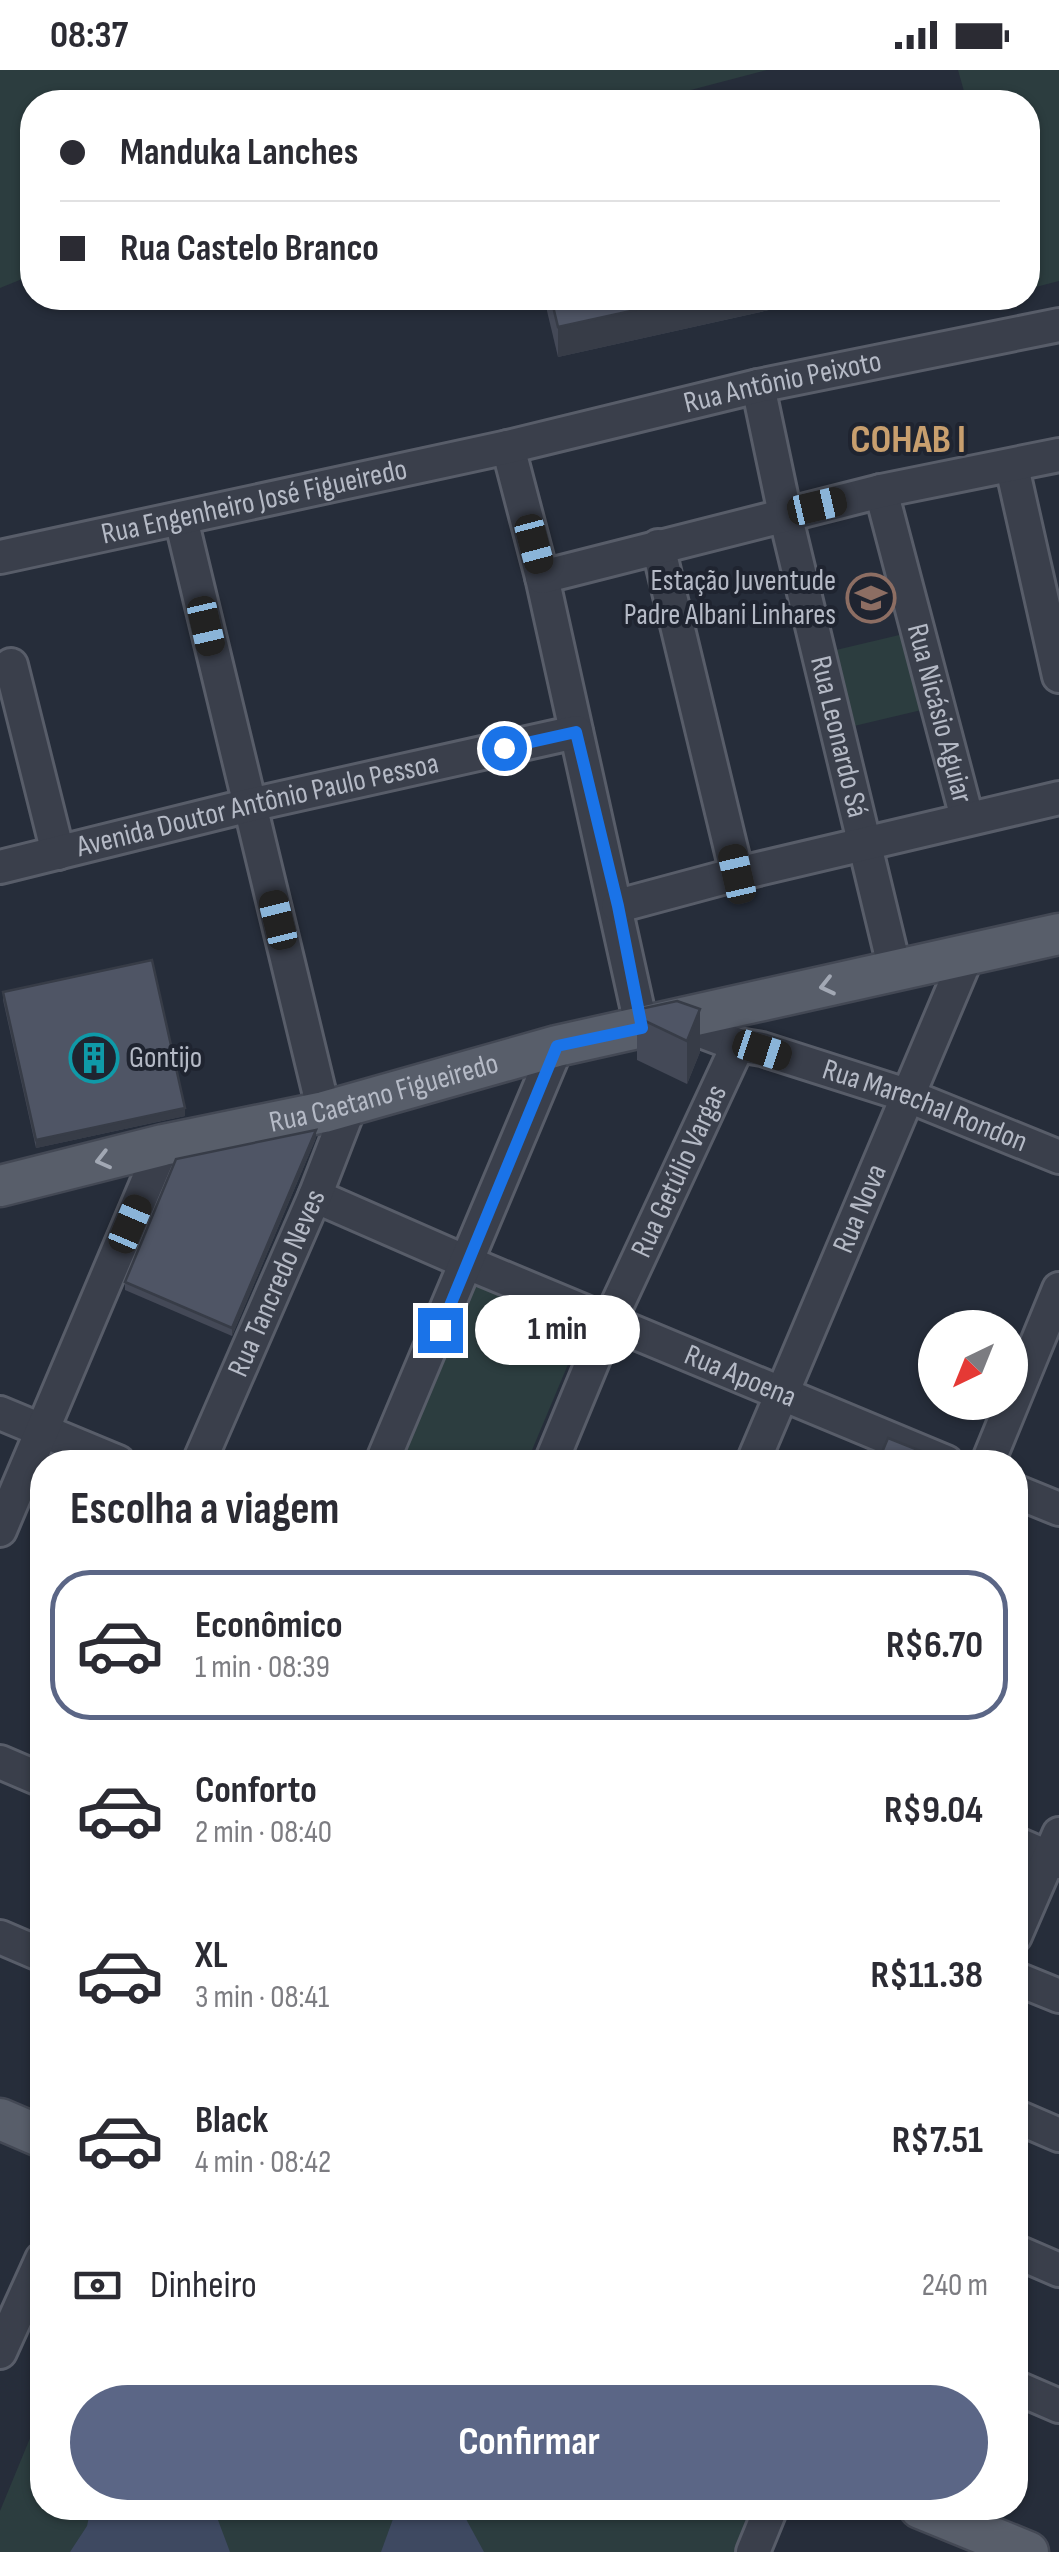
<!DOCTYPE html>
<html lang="pt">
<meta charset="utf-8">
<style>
body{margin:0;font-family:"Sofia Sans Condensed",sans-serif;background:#f7f7f7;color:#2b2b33;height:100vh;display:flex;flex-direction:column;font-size:38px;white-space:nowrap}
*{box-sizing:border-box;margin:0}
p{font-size:32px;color:#7c7c81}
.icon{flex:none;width:55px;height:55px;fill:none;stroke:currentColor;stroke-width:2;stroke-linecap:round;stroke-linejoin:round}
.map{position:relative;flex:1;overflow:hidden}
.drawer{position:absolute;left:30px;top:1380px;width:998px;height:1070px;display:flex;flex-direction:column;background:#fff;border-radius:40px;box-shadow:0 2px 8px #0004}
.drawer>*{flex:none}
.top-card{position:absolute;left:20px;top:20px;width:1020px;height:220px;border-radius:40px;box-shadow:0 2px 8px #0004;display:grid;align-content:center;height:220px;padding:0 40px;background:#fff}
.needle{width:65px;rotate:223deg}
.tools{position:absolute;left:918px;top:1240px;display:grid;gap:20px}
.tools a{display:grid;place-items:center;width:110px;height:110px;border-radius:50%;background:#fff;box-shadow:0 2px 8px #0004;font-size:50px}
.end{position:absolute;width:45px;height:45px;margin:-22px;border:12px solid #1a73e8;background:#fff;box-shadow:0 0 0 5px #fff}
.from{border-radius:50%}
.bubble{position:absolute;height:70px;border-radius:35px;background:#fff;box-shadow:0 2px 8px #0004;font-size:32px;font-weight:700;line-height:70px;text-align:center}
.car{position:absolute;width:30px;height:60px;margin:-30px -15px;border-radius:12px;box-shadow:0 0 8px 2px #0007;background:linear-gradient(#222 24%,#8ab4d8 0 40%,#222 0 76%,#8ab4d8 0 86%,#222 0)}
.top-card b{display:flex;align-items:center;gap:35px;height:95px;font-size:38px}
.top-card b+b{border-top:2px solid #e1e1e2}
.top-card i{width:25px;height:25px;background:#2b2b33}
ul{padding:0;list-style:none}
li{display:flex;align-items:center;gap:30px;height:150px;margin:0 20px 15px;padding:0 20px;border:5px solid transparent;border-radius:40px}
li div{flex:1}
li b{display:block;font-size:38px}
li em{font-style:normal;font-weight:700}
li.current{border-color:#5b6686}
li>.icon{width:90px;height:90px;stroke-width:1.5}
h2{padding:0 40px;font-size:45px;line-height:120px}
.pay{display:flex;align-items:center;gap:25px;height:110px;padding:0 40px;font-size:38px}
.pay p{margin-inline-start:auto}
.action{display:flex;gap:20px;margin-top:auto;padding:20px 40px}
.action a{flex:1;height:115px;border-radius:60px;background:#5b6686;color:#fff;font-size:40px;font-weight:700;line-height:115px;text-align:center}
.status{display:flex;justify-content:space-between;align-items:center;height:70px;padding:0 50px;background:#fff;direction:ltr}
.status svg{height:28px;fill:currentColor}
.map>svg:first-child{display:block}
.green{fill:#2c3d3f}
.water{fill:#3e4961}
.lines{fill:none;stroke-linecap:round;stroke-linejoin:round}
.minor-casing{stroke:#585d69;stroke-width:38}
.major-casing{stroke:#434854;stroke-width:45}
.minor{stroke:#3a3f4b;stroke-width:32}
.major{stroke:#585e6a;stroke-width:40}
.wall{fill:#444957}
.shaded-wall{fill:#373c47}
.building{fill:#4f5565;stroke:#373c47;stroke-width:2.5}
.oneway{stroke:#a2a8b4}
.route{stroke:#1a73e8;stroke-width:12}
.labels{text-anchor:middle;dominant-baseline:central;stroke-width:8;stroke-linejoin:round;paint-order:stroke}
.street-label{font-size:30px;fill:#b5bac6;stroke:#1f2430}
.poi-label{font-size:30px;fill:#b5bac6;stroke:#1f2430;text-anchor:end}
.district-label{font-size:40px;font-weight:bold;fill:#c89f6e;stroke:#1f2430}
</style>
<div class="status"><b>08:37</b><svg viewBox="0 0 49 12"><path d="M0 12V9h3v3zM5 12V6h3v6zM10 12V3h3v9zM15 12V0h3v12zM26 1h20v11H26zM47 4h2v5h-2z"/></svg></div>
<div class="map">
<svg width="1059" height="2482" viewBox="0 0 1059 2482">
<rect width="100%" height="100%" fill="#262d3a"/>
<g class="green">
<path d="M0 0H767L645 32H32V205L0 218Z"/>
<path d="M958 0H1059V211L1028 219V32H967Z"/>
<path d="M912 562 930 638 854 656 836 580Z"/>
<path d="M472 1214 582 1261 527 1392H428L402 1381Z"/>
<path d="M42 2339V2438H757L738 2482H0V2441Z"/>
</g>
<g class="water">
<path d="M91 2438H220L218 2450 230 2482H70L87 2456Z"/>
<path d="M397 2438H460L484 2482H381Z"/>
</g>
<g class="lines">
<g class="minor-casing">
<g id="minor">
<path id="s1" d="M758 316 785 444 895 900"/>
<path d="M508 377 542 507 642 959"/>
<path d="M1012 397 1059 606"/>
<path id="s2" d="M881 421 967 748"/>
<path d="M181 449 324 1042"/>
<path d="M658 476 737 804"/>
<path id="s3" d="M0 487 508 377 758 316 1059 255"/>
<path d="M542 507 881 421 1059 385"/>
<path d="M11 595 58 783"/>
<path id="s4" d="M0 797 250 735 576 662"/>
<path d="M618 836 737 804 1059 728"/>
<path id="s5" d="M677 952 738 975 762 979 906 1025 1059 1087"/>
<path id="s6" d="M315 1126 468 1193 946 1392"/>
<path d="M0 1343 118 1392"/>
<path id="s7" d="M199 1392 315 1126 351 1033"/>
<path d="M382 1392 557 976"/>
<path id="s8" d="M551 1392 609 1252 738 975"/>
<path id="s9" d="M753 1392 967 886"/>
<path d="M988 1392 1059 1219"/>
<path d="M1015 1421 1059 1439"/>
<path d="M0 1460 163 1075"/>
<path d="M0 1692 42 1710"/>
<path d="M1015 1773 1059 1792"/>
<path d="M1015 1866 1059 1764"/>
<path d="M0 1867 42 1885"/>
<path d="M1015 1908 1059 1926"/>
<path d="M1015 2046 1059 2065"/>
<path d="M1015 2181 1059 2200"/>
<path d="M0 2282 42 2189"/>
<path d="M1015 2317 1059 2336"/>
<path d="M753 2482 771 2438"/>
</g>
</g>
<g class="major-casing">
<g id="major">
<path id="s10" d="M0 1116 163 1075 324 1042 557 976 1059 864"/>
<path d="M0 2049 42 2067"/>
<path d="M920 2438 1028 2482"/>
</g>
</g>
<use href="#minor" class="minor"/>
<use href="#major" class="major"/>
</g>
<g class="wall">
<path d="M547 228H823L558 287 547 241Z"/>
<path d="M3 922 185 1046 36 1078 3 930Z"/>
<path d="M700 939V982L687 1014 637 990V947Z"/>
<path d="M316 1068 232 1266 125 1220V1212Z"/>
</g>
<g class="shaded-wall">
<path d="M690 228H823L558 287V257Z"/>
<path d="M700 939V982L687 1014V971Z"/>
<path d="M185 1038V1046L36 1078V1070Z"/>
<path d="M316 1060V1068L232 1266V1258Z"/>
</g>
<g class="building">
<path d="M551 228H690L558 257Z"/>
<path d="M152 890 185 1038 36 1070 3 922Z"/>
<path d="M677 931 700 939 687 971 637 947 640 939Z"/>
<path d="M316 1060 232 1258 125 1212 176 1089Z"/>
<path d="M888 1368 948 1392H878Z"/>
</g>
<defs><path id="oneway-chevron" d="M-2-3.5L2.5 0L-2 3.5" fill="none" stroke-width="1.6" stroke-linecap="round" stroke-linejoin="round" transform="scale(2.5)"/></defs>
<g class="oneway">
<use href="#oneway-chevron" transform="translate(827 916) rotate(167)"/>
<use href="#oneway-chevron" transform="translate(103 1090) rotate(166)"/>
</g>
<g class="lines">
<path class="route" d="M440 1260 557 976 642 958 618 836 576 662 504 678"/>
</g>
<defs>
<g id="school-ring" transform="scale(2.5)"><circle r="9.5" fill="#1f2430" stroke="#8d6e63" stroke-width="1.5"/><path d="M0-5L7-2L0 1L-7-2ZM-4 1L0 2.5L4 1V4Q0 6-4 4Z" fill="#8d6e63"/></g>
<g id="building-ring" transform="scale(2.5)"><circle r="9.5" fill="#1f2430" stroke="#0f9aa8" stroke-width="1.5"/><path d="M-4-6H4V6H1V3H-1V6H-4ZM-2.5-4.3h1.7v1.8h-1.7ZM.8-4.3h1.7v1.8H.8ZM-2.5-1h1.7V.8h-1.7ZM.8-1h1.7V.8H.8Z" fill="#0f9aa8"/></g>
</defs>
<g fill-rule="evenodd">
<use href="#school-ring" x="871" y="528"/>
<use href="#building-ring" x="94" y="988"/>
</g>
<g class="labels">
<g class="street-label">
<text stroke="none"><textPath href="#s3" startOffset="802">Rua Antônio Peixoto</textPath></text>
<text stroke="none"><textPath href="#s3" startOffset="260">Rua Engenheiro José Figueiredo</textPath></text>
<text stroke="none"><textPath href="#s2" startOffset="230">Rua Nicásio Aguiar</textPath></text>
<text stroke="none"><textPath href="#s1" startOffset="360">Rua Leonardo Sá</textPath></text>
<text stroke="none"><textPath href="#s4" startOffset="265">Avenida Doutor Antônio Paulo Pessoa</textPath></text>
<text stroke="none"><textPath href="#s10" startOffset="395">Rua Caetano Figueiredo</textPath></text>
<text stroke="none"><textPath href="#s5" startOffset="262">Rua Marechal Rondon</textPath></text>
<text stroke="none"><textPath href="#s8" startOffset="318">Rua Getúlio Vargas</textPath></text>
<text stroke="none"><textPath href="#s9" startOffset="275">Rua Nova</textPath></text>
<text stroke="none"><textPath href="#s7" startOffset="195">Rua Tancredo Neves</textPath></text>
<text stroke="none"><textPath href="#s6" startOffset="462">Rua Apoena</textPath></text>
</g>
<g class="poi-label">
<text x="836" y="511">Estação Juventude<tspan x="836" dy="34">Padre Albani Linhares</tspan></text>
<text x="129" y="988" text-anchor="start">Gontijo</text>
</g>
<g class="district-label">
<text x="908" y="370">COHAB I</text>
</g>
</g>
</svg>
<div class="tools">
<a><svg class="needle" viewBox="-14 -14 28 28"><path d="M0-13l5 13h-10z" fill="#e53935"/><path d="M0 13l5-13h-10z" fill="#7c7c81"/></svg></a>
</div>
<i class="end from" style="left:504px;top:678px"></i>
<i class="end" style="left:440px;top:1260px"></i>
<div class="bubble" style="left:475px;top:1225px;width:165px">1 min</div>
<i class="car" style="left:817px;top:436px;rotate:77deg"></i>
<i class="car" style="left:534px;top:474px;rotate:165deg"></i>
<i class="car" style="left:206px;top:556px;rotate:167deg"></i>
<i class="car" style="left:737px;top:804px;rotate:347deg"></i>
<i class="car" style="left:278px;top:850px;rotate:346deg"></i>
<i class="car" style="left:762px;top:980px;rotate:108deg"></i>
<i class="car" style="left:130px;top:1154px;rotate:23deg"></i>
<div class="top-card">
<b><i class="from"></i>Manduka Lanches</b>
<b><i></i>Rua Castelo Branco</b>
</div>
<section class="drawer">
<h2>Escolha a viagem</h2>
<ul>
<li class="current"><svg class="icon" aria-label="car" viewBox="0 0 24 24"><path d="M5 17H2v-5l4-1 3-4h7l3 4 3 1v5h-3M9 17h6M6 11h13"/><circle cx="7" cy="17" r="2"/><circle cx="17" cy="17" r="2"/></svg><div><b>Econômico</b><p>1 min · 08:39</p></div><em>R$6.70</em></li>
<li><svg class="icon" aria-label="car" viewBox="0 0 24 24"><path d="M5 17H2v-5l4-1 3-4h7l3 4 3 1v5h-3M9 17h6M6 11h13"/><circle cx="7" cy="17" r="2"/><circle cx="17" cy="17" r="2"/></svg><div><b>Conforto</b><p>2 min · 08:40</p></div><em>R$9.04</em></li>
<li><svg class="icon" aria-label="car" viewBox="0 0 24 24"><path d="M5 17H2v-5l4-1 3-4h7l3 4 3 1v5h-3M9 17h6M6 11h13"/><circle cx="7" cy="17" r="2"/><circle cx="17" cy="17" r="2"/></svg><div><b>XL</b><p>3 min · 08:41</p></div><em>R$11.38</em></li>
<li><svg class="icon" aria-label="car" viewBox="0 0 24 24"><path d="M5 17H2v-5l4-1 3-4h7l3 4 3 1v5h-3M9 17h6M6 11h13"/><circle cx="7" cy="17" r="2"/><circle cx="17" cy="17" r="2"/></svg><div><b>Black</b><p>4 min · 08:42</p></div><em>R$7.51</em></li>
</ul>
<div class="pay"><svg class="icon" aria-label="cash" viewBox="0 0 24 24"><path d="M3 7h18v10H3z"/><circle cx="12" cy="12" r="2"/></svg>Dinheiro<p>240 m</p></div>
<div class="action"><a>Confirmar</a></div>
</section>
</div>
